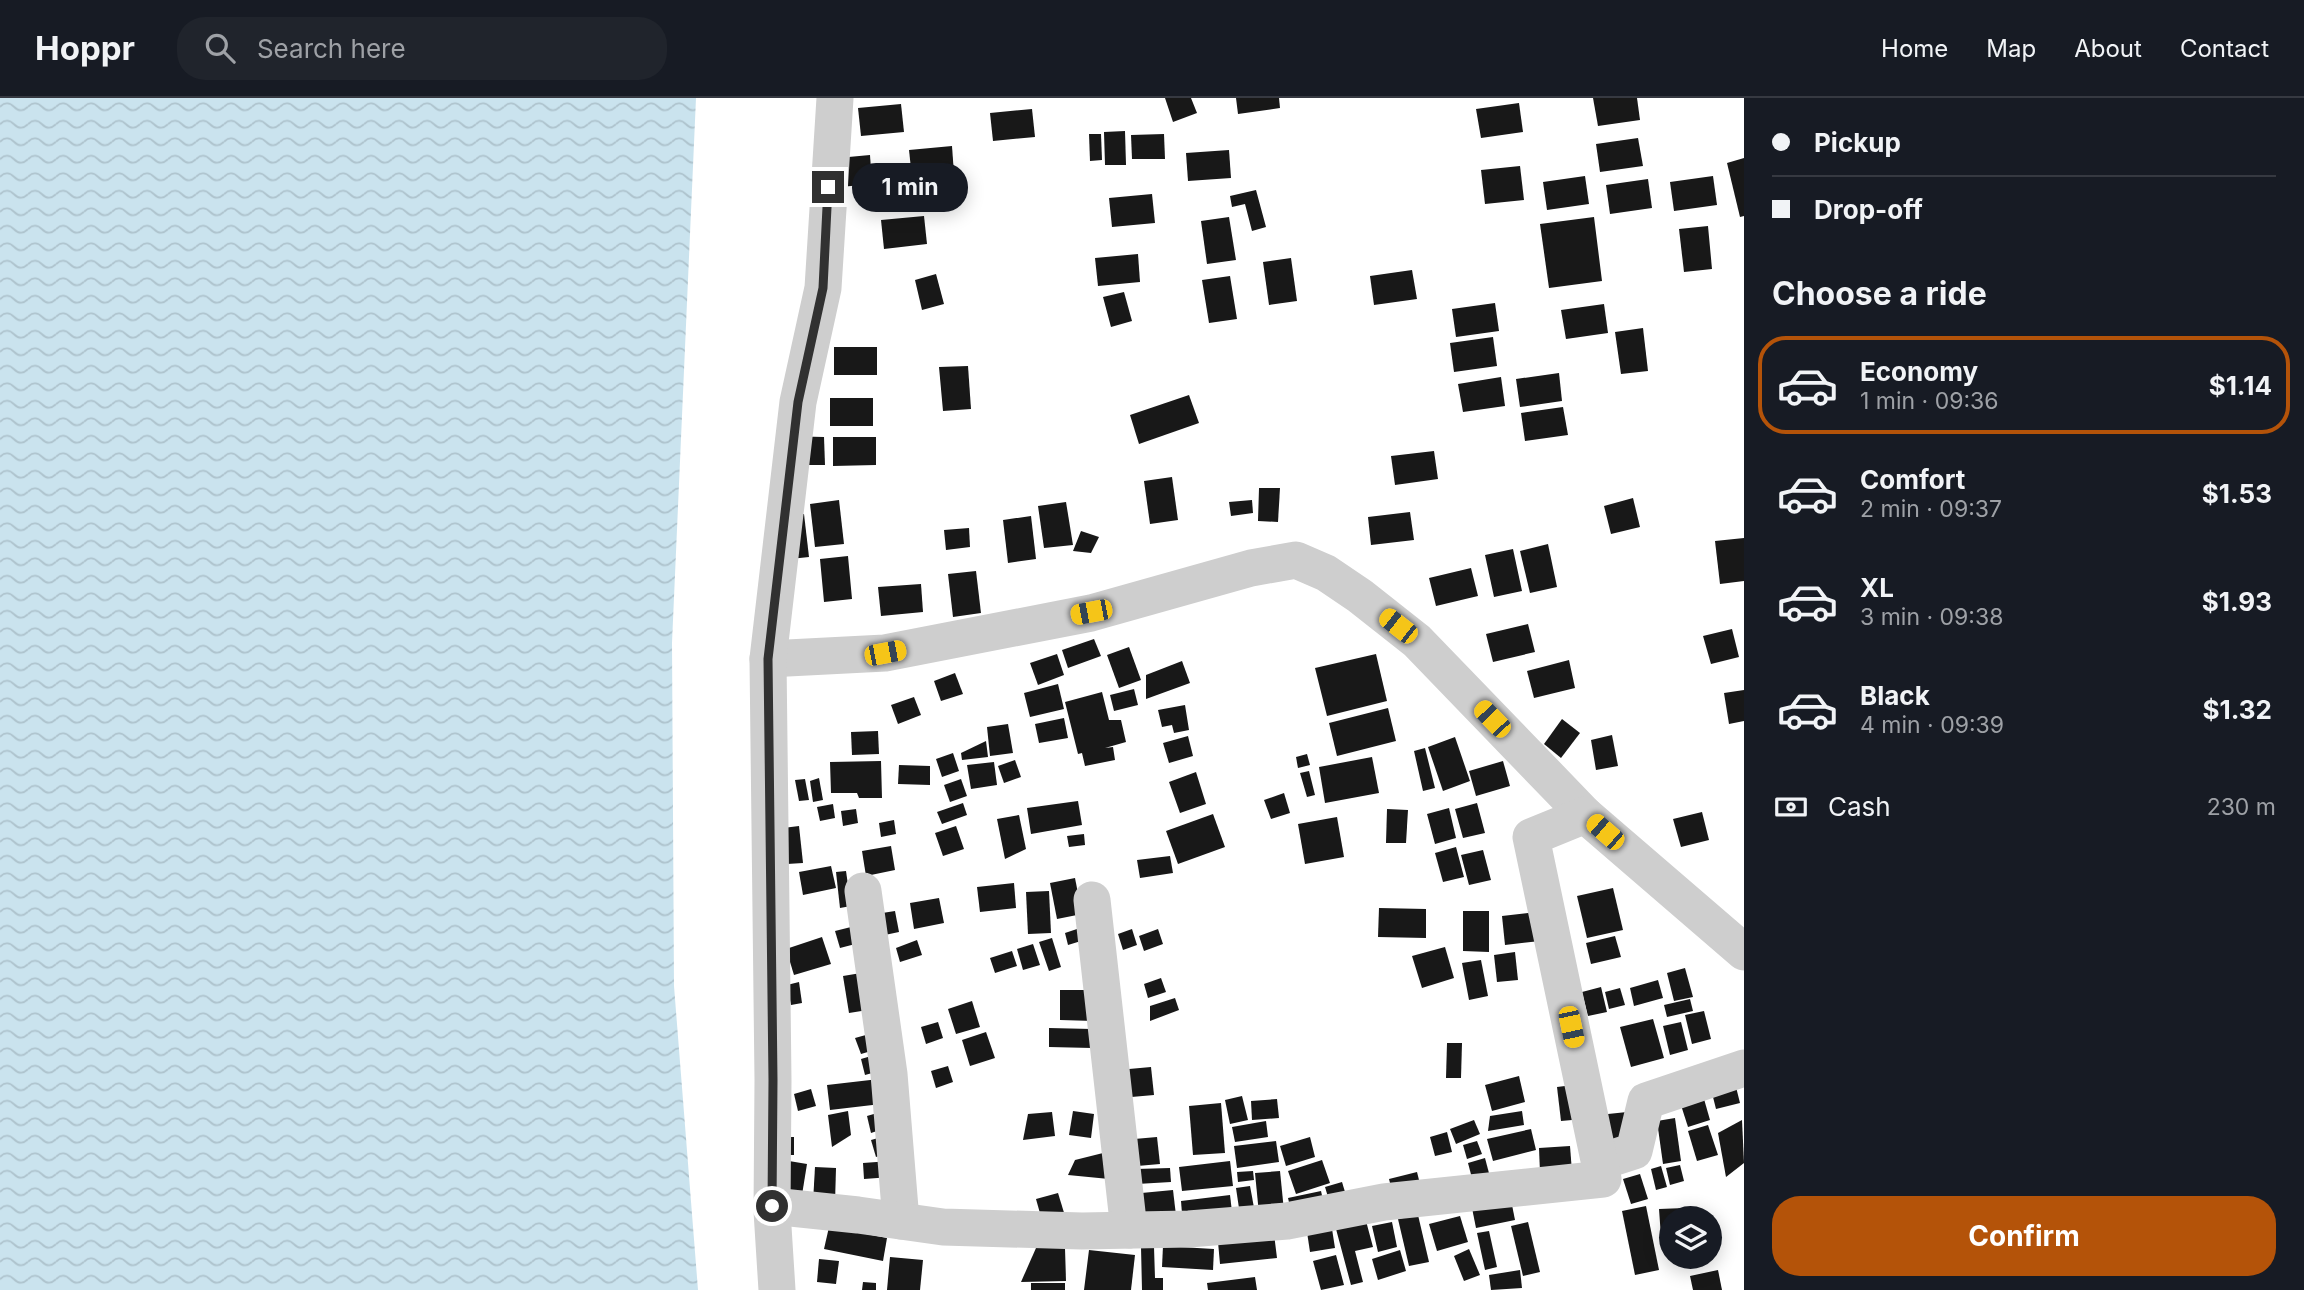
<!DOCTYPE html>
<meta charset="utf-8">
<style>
body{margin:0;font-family:Inter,sans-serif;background:#20242c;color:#f1f3f6;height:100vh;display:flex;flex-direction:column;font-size:26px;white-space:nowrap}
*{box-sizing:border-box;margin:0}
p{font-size:23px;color:#9ea1a6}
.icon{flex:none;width:38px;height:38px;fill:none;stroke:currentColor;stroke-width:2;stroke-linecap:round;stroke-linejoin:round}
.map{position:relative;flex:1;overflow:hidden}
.side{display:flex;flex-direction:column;background:#171b24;width:560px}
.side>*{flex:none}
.top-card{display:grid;align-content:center;height:154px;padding:0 28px;background:#171b24}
.controls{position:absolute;left:1659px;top:1108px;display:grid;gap:14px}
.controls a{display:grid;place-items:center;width:63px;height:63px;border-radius:50%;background:#171b24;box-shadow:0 4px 18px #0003;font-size:35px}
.end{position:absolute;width:32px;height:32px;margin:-16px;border:9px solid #313131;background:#fff;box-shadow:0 0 0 4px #fff}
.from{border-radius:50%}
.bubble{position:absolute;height:49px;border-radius:24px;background:#171b24;box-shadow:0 4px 18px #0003;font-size:23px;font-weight:700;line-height:49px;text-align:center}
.car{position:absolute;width:21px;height:42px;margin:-21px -10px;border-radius:9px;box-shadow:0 0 5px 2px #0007;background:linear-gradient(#f5c518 24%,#345 0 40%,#f5c518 0 76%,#345 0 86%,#f5c518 0)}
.top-card b{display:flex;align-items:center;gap:24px;height:66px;font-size:26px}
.top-card b+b{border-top:2px solid #363941}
.top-card i{width:18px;height:18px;background:#f1f3f6}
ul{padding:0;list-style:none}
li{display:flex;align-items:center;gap:21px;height:98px;margin:0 14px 10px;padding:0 14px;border:4px solid transparent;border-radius:28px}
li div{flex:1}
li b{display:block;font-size:26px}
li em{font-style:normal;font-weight:700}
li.on{border-color:#b45309}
li>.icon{width:63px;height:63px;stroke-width:1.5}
h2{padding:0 28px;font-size:32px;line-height:84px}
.pay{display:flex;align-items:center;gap:18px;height:77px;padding:0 28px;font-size:26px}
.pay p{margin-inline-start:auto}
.cta{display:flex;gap:14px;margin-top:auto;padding:14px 28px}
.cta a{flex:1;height:80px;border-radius:28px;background:#b45309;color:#fff;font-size:28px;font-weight:700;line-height:80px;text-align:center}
header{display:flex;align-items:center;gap:42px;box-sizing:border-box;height:98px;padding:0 35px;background:#171b24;border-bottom:2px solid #363941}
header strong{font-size:33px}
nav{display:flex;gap:38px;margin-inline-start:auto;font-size:24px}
.search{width:490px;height:63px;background:#20242c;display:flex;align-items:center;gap:18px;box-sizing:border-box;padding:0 24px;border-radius:28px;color:#9ea1a6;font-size:26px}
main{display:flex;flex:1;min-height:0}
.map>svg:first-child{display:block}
.water{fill:url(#water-waves)}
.building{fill:#181818}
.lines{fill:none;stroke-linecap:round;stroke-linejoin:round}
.minor{stroke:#cecece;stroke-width:37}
.route{stroke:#313131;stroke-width:9}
</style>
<header>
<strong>Hoppr</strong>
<div class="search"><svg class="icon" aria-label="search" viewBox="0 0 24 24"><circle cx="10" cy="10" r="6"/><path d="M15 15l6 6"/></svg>Search here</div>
<nav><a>Home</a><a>Map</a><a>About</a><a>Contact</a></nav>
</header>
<main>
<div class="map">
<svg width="1744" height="1192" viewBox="0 0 1744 1192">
<defs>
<pattern id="water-waves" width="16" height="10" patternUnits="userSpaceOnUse" patternTransform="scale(1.75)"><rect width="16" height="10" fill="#cae3ee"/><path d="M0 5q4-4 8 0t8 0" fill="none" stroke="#aec3cd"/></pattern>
</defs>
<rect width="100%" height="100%" fill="#fff"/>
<path class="water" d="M0 0H696L672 545 674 888 698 1192H0Z"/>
<g class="building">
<path d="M1165 0H1191L1197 15 1173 24Z"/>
<path d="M1236 0H1279L1280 10 1238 16Z"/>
<path d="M1593 0H1637L1640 22 1598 28Z"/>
<path d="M1519 5 1523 34 1481 40 1476 11Z"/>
<path d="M901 6 904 34 861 38 858 10Z"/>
<path d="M1032 11 1035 39 993 43 990 15Z"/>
<path d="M1125 33 1126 67H1105L1104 34Z"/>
<path d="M1089 36H1101L1102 62 1090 63Z"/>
<path d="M1164 36 1165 61H1132L1131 37Z"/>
<path d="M1638 40 1643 68 1600 74 1596 46Z"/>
<path d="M952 48 954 76 912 80 909 52Z"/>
<path d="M1229 52 1231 80 1188 83 1186 55Z"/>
<path d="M870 57 872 86 830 90 827 61Z"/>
<path d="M1744 60V118L1740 119 1727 65Z"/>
<path d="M1520 68 1524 102 1485 106 1481 72Z"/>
<path d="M1585 78 1589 106 1547 112 1543 84Z"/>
<path d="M1713 78 1717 107 1674 113 1670 84Z"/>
<path d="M1648 81 1652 110 1610 116 1606 87Z"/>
<path d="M1256 92 1266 129 1252 133 1245 106 1232 109 1230 98Z"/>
<path d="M1152 96 1155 125 1112 129 1109 100Z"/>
<path d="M924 118 927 146 884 151 881 122Z"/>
<path d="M1229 119 1236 162 1207 166 1201 123Z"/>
<path d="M1594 119 1602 183 1549 190 1540 126Z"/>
<path d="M1708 128 1712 171 1684 174 1679 131Z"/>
<path d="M1138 156 1140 184 1098 188 1095 160Z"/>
<path d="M1291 160 1297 203 1269 207 1263 164Z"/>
<path d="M1412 172 1417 201 1374 207 1370 178Z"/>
<path d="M936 176 944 206 922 212 915 182Z"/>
<path d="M1230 178 1237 221 1209 225 1202 182Z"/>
<path d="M1124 194 1132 223 1111 229 1103 199Z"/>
<path d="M1495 205 1499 233 1456 239 1452 211Z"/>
<path d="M1604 206 1608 235 1566 241 1561 212Z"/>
<path d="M1643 230 1648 273 1621 276 1615 234Z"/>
<path d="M1493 239 1497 268 1454 274 1450 245Z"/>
<rect x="834" y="249" width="43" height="28"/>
<path d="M968 268 971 311 943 313 939 269Z"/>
<path d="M1559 275 1562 303 1520 309 1516 281Z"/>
<path d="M1501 279 1505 308 1463 314 1458 286Z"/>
<path d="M1189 297 1199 325 1139 346 1130 317Z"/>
<rect x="830" y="300" width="43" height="28"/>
<path d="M1563 309 1568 337 1525 343 1521 315Z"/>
<path d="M782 338 824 339 825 367H782Z"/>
<path d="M833 339H876V367L833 368Z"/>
<path d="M1434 353 1438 381 1395 387 1391 358Z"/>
<path d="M1172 379 1178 422 1150 426 1144 383Z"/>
<path d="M1259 390H1280L1278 424 1258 423Z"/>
<path d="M1633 400 1640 429 1611 436 1604 408Z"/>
<path d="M839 402 844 446 815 449 810 406Z"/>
<path d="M1252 402 1253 415 1231 418 1229 404Z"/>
<path d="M1066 404 1073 447 1044 450 1038 408Z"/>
<path d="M1410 414 1414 442 1371 447 1368 419Z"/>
<path d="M804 416 809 459 781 462 776 419Z"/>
<path d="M1031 418 1036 461 1008 465 1003 422Z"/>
<path d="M969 430 970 449 946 452 944 432Z"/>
<path d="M1081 433 1099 439 1091 455 1073 453Z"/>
<path d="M1744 440V483L1720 486 1715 443Z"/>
<path d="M1548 446 1557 489 1530 495 1520 453Z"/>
<path d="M1513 451 1522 493 1494 499 1485 457Z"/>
<path d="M848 458 852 501 824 504 820 461Z"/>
<path d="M1471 470 1478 498 1436 508 1429 480Z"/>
<path d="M976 473 981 515 953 519 948 476Z"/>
<path d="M921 486 923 514 881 518 878 489Z"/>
<path d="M1528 526 1535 554 1493 564 1486 536Z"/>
<path d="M1732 531 1739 559 1711 566 1703 538Z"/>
<path d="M1094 541 1101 558 1068 570 1062 552Z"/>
<path d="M1129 549 1141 582 1119 590 1107 557Z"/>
<path d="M1057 556 1064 577 1038 587 1030 565Z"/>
<path d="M1376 556 1387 603 1327 618 1315 570Z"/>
<path d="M1569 562 1575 590 1534 600 1527 573Z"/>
<path d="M1182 563 1190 585 1146 601V577Z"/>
<path d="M955 575 963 596 941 603 934 583Z"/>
<path d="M1058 586 1064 611 1030 619 1024 595Z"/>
<path d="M1134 591 1138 607 1114 613 1110 597Z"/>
<path d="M1744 592V623L1729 626 1724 595Z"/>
<path d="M1102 594 1109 622H1121L1126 644 1105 650 1113 649 1115 662 1085 668 1082 655 1078 656 1065 604Z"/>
<path d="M914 599 921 617 898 626 891 607Z"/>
<path d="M1185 607 1189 632 1174 635 1172 627 1162 629 1158 612Z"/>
<path d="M1388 610 1396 643 1337 658 1329 625Z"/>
<path d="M1064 620 1068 640 1039 645 1035 626Z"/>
<path d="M1562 621 1580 635 1561 660 1544 646Z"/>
<path d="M1008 626 1013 655 990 658 987 629Z"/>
<path d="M878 633 879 656 852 657 851 634Z"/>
<path d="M1612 637 1618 668 1596 672 1591 642Z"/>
<path d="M1188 638 1193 658 1169 665 1163 645Z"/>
<path d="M1455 639 1470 683 1443 693 1428 649Z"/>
<path d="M986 643 988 659 962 662 961 655Z"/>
<path d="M1425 650 1435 690 1423 693 1414 653Z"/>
<path d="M953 655 959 673 942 679 936 661Z"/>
<path d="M1307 656 1310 667 1298 670 1296 659Z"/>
<path d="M1372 659 1379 695 1325 705 1319 669Z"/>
<path d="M1015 662 1021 679 1004 685 998 668Z"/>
<path d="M881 663 882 700H859L857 695H831L830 664Z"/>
<path d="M1503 663 1510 688 1476 698 1469 673Z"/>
<path d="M994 664 997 687 971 691 967 667Z"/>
<path d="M899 667 930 668V687L898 686Z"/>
<path d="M1309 673 1315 697 1307 699 1300 675Z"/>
<path d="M1196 674 1206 706 1180 715 1169 684Z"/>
<path d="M819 680 823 702 813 704 810 683Z"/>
<path d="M805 681 809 702 799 703 795 682Z"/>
<path d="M961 681 967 698 950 704 944 687Z"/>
<path d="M1284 695 1290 715 1271 721 1264 702Z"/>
<path d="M1078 703 1082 727 1031 736 1027 710Z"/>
<path d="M963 705 967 717 942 726 937 714Z"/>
<path d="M1477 705 1485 735 1463 740 1455 711Z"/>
<path d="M833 706 835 720 820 723 817 709Z"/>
<path d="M1449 710 1456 740 1435 746 1427 716Z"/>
<path d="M856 711 858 725 843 728 841 713Z"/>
<path d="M1387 711 1408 712 1406 745H1386Z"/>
<path d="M1702 714 1709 742 1681 749 1673 721Z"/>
<path d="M1213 716 1225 749 1178 766 1166 733Z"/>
<path d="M1019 717 1026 751 1005 761 997 721Z"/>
<path d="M1337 719 1344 759 1305 766 1298 726Z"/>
<path d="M894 722 896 736 881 739 879 725Z"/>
<path d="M799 728 803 765 787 766 783 730Z"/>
<path d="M956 728 964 751 943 758 935 735Z"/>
<path d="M1084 736 1085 747 1069 749 1067 738Z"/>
<path d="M891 748 895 772 866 778 862 753Z"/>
<path d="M1456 749 1464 779 1443 784 1435 755Z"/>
<path d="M1483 752 1491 782 1469 787 1461 757Z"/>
<path d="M1170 758 1173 775 1140 780 1137 762Z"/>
<path d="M831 768 836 790 803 797 799 774Z"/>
<path d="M846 773 851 808 840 810 836 774Z"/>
<path d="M1075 780 1082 816 1057 821 1050 785Z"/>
<path d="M1014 785 1016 810 980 814 977 789Z"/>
<path d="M1613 790 1623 832 1587 840 1577 798Z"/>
<path d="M1049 793 1051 835 1028 836 1026 794Z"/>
<path d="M939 800 944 825 914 831 910 805Z"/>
<path d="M1379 810 1426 811V840L1378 839Z"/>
<path d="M895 813 899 834 880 838 876 816Z"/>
<path d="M1463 813H1489V854L1463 853Z"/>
<path d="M1536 814 1540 843 1505 847 1502 818Z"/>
<path d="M859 827 863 844 840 850 835 833Z"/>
<path d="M1077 831 1081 843 1068 847 1065 835Z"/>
<path d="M1132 831 1137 847 1123 852 1118 836Z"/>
<path d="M1158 831 1163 846 1144 853 1139 838Z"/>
<path d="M1615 838 1621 859 1591 866 1586 845Z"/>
<path d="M822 839 831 866 794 877 786 851Z"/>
<path d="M1052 840 1061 869 1049 873 1039 844Z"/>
<path d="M917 842 922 857 900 864 896 850Z"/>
<path d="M1033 846 1040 867 1023 872 1017 851Z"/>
<path d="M1445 849 1454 880 1422 890 1412 858Z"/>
<path d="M1012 853 1017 868 995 875 990 860Z"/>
<path d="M1515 854 1518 882 1497 884 1494 857Z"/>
<path d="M1481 862 1488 898 1469 902 1462 865Z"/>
<path d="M1685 870 1693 899 1674 903 1667 875Z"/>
<path d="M867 874 874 911 849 915 843 878Z"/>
<path d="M1161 880 1166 894 1148 900 1144 886Z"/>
<path d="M1658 882 1663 900 1634 908 1630 890Z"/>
<path d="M799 884 802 905 791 907 787 887Z"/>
<path d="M1601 889 1607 914 1588 918 1582 894Z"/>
<path d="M1620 890 1625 907 1609 911 1605 894Z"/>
<path d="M1060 892H1095L1094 923 1060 922Z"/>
<path d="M1175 900 1179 912 1150 923V908Z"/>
<path d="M1690 901 1693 913 1667 919 1664 907Z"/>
<path d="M972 903 980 929 956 936 948 911Z"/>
<path d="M1704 913 1711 941 1692 946 1685 917Z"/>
<path d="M1653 921 1664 960 1631 969 1620 929Z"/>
<path d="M938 924 943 940 926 946 921 929Z"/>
<path d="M1681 924 1688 952 1670 957 1663 928Z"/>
<path d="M1049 930 1092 931V950L1049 949Z"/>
<path d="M986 934 995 960 970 968 962 942Z"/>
<path d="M873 935 878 951 861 956 855 940Z"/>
<path d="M1447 945H1462L1461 980H1446Z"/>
<path d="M878 956 883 972 865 977 861 961Z"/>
<path d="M948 968 953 984 936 990 931 973Z"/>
<path d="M1151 969 1154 997 1120 1000 1118 972Z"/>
<path d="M1519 978 1525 1004 1492 1013 1485 987Z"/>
<path d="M879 981 881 1006 830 1012 827 987Z"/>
<path d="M1734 981 1740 1005 1716 1011 1710 987Z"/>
<path d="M1597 984 1583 1021 1561 1023 1557 989Z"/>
<path d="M811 991 816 1008 798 1013 794 996Z"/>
<path d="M1702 994 1710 1022 1688 1029 1679 1001Z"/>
<path d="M1242 998 1248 1022 1230 1026 1225 1002Z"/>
<path d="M1277 1001 1279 1020 1252 1022 1251 1003Z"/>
<path d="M1221 1005 1225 1055 1193 1057 1189 1008Z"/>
<path d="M848 1013 851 1037 832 1049 828 1017Z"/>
<path d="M884 1013 889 1029 871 1035 867 1018Z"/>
<path d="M1073 1013 1094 1016 1091 1040 1069 1037Z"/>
<path d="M1522 1013 1524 1027 1488 1033 1490 1018Z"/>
<path d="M1052 1014 1055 1038 1023 1042 1028 1016Z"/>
<path d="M1627 1014 1620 1045 1602 1041 1608 1016Z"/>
<path d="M1675 1020 1681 1063 1663 1066 1657 1023Z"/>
<path d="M1474 1022 1480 1036 1456 1046 1450 1031Z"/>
<path d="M1742 1022 1744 1065 1726 1079 1718 1035Z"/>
<path d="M1266 1023 1268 1039 1235 1044 1232 1029Z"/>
<path d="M1708 1027 1718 1057 1697 1063 1688 1033Z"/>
<path d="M1531 1031 1536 1052 1493 1063 1487 1041Z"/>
<path d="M1447 1034 1452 1054 1435 1058 1430 1039Z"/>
<path d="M889 1037 893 1053 876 1059 871 1042Z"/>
<rect x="781" y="1039" width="13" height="18"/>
<path d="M1157 1039 1160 1066 1126 1069 1123 1042Z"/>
<path d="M1310 1039 1315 1059 1286 1068 1280 1048Z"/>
<path d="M1276 1043 1279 1064 1237 1070 1234 1048Z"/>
<path d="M1477 1043 1482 1056 1467 1061 1463 1047Z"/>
<path d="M1570 1048 1572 1074 1540 1075 1539 1050Z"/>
<path d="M1103 1055 1109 1081 1068 1077 1075 1062Z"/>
<path d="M1485 1060 1490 1079 1473 1084 1468 1065Z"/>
<path d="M777 1061 807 1066 801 1103 772 1099Z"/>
<path d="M1322 1062 1330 1085 1296 1096 1288 1073Z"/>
<path d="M890 1063 891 1079 864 1081 863 1065Z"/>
<path d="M1230 1063 1233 1088 1182 1093 1179 1069Z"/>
<path d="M1680 1067 1684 1083 1670 1087 1666 1070Z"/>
<path d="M1661 1068 1667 1089 1656 1092 1651 1071Z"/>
<path d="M815 1069 836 1070 835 1105 813 1104Z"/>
<path d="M1170 1070 1171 1084 1137 1086 1136 1071Z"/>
<path d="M1253 1073 1254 1082 1238 1084 1237 1074Z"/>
<path d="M1280 1073 1284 1113 1259 1116 1255 1075Z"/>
<path d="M1417 1074 1421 1090 1393 1097 1389 1081Z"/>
<path d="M1640 1076 1648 1101 1631 1106 1623 1081Z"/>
<path d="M1342 1084 1349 1107 1332 1112 1325 1089Z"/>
<path d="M1250 1088 1255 1115 1240 1117 1236 1090Z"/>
<path d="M1173 1092 1177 1126 1135 1130 1131 1096Z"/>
<path d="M1321 1093 1325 1111 1292 1117 1288 1100Z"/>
<path d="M1058 1095 1069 1131 1043 1126 1036 1101Z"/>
<path d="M1230 1097 1233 1122 1183 1128 1181 1103Z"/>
<path d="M1511 1102 1515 1122 1476 1130 1472 1110Z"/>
<path d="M1646 1108 1659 1172 1635 1177 1622 1113Z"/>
<path d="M1685 1110 1686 1120H1671V1139H1661L1659 1111Z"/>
<path d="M1418 1117 1429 1164 1409 1168 1398 1121Z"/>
<path d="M1460 1118 1468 1144 1437 1153 1429 1126Z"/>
<path d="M1366 1123 1373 1149 1355 1153 1363 1184 1351 1187 1336 1131Z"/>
<path d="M1392 1124 1397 1149 1378 1154 1372 1128Z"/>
<path d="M1528 1124 1540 1174 1523 1178 1511 1128Z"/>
<path d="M1273 1128 1277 1160 1220 1166 1217 1133Z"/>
<path d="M829 1129 887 1140 883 1163 824 1151Z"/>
<path d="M1332 1131 1335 1150 1310 1154 1307 1134Z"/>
<path d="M1489 1133 1497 1169 1485 1172 1477 1135Z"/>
<path d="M1163 1148 1214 1151 1213 1172 1162 1169Z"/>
<path d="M1141 1149H1154L1155 1180H1163V1192H1142Z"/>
<path d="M1036 1150H1065L1066 1183 1021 1184Z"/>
<path d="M1469 1151 1480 1177 1464 1183 1454 1158Z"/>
<path d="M1089 1152 1135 1157 1131 1192H1084Z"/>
<path d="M1400 1152 1406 1173 1378 1182 1372 1161Z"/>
<path d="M1336 1157 1344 1187 1321 1192 1313 1163Z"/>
<path d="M890 1159 923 1162 920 1192H887Z"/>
<path d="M819 1161 839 1163 836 1186 817 1184Z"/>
<path d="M1520 1172 1522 1190 1491 1192 1489 1177Z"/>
<path d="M1718 1172 1722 1192H1693L1690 1178Z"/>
<path d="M1255 1179 1257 1192H1208L1207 1185Z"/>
<path d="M863 1184 876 1185V1192H862Z"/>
<rect x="1031" y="1185" width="34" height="7"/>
</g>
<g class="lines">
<g class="minor">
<path d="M768 561 885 555 1091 515 1251 470 1296 462 1326 475 1360 498 1417 543 1585 717 1744 854"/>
<path d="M863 793 889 976 901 1123"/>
<path d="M1092 802 1129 1132"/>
<path d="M1600 1064 1634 1053 1646 1003 1744 970"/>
<path d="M772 1108 858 1117 943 1129 1082 1133 1189 1131 1287 1123 1384 1104 1603 1081 1531 739 1585 717"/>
<path d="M777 1192 772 1113 773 982 768 561 798 304 823 190 835 0"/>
</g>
</g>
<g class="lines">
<path class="route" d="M772 1108 773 982 768 561 798 304 823 190 828 89"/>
</g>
</svg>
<div class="controls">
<a><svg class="icon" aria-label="layers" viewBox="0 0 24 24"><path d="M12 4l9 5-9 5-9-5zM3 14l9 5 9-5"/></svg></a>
</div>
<i class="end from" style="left:772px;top:1108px"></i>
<i class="end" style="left:828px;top:89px"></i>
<div class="bubble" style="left:852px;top:65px;width:116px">1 min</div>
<i class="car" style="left:1091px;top:514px;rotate:259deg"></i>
<i class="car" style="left:1398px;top:528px;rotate:308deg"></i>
<i class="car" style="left:885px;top:555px;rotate:79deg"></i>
<i class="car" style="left:1492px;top:621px;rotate:316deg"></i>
<i class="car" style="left:1605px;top:734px;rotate:311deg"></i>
<i class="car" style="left:1571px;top:929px;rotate:168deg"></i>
</div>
<section class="side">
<div class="top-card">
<b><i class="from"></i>Pickup</b>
<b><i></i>Drop-off</b>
</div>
<h2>Choose a ride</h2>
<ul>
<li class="on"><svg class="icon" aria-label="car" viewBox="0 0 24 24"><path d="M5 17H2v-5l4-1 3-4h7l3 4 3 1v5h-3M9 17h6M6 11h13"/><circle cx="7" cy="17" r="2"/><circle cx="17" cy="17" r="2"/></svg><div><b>Economy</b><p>1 min · 09:36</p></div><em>$1.14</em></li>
<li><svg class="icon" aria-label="car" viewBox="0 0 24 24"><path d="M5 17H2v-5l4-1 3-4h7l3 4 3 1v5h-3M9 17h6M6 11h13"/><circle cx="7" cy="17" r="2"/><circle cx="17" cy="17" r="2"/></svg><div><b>Comfort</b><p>2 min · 09:37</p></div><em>$1.53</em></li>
<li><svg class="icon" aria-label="car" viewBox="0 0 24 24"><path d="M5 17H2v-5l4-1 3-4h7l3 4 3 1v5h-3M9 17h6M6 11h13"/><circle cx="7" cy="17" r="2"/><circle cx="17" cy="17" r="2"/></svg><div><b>XL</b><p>3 min · 09:38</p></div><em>$1.93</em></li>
<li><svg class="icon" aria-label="car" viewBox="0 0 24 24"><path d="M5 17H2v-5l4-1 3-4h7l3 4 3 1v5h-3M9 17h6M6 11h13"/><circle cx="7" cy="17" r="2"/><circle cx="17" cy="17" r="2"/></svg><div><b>Black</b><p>4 min · 09:39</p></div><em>$1.32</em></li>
</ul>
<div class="pay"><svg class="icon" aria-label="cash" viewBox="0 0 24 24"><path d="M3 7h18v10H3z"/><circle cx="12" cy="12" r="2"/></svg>Cash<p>230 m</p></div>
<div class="cta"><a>Confirm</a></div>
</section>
</main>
